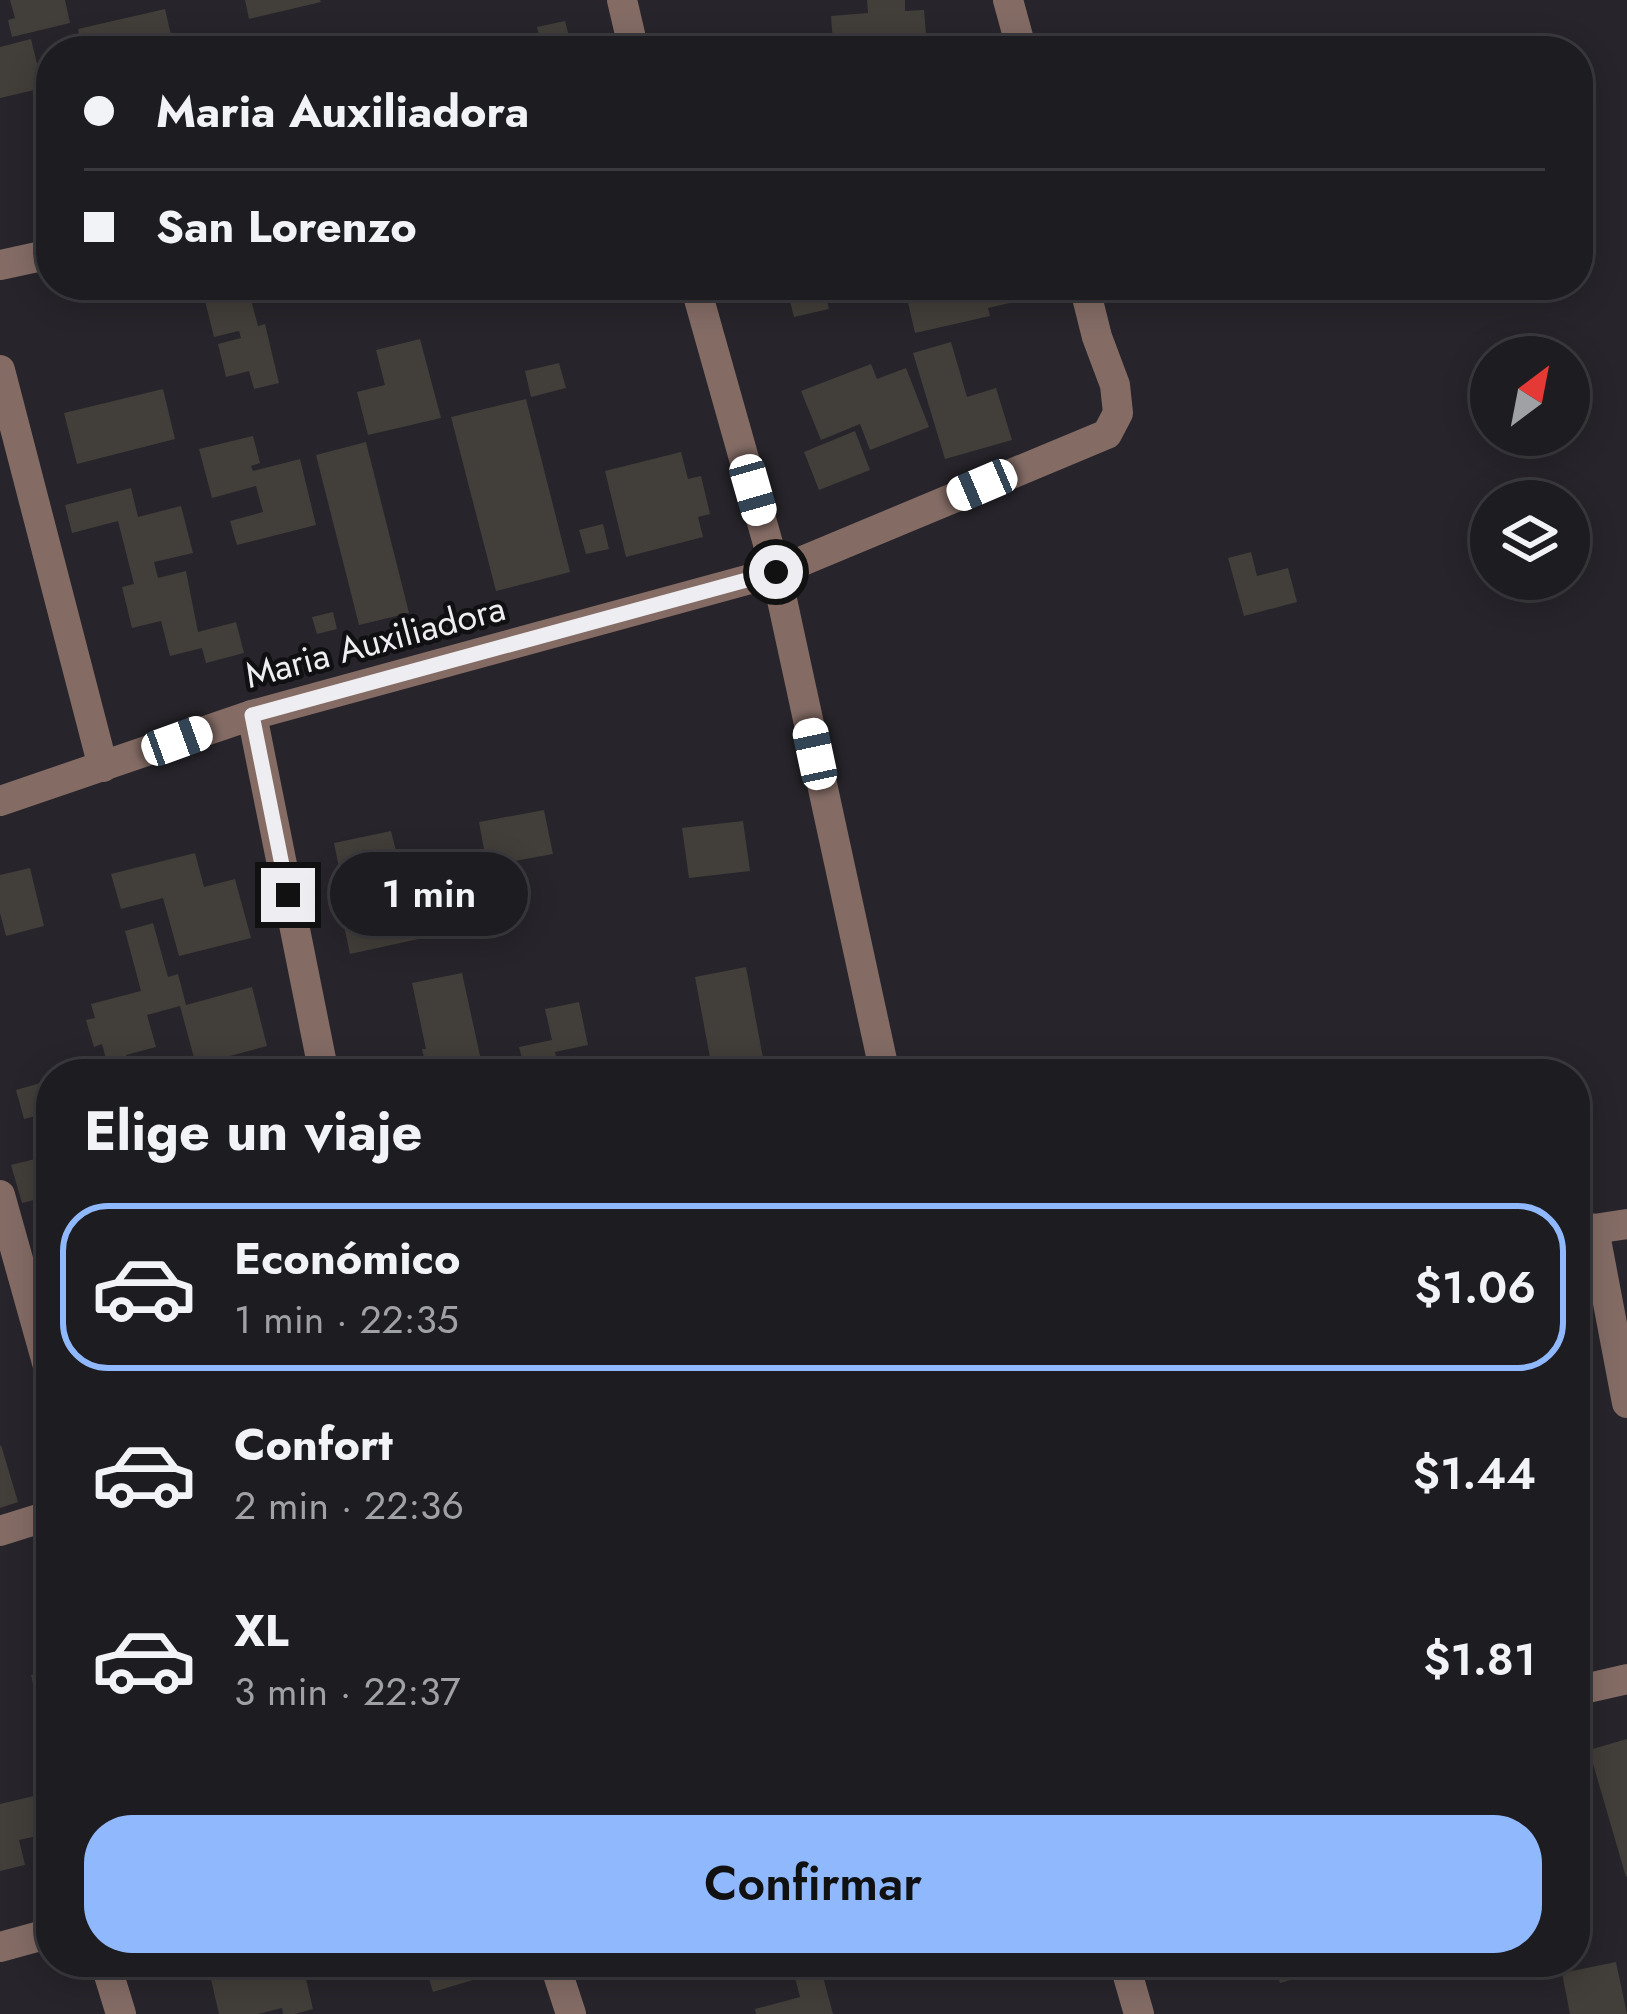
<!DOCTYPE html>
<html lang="es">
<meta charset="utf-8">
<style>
body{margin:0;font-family:Jost,sans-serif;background:#2a292d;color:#f1f3f6;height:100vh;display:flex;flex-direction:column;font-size:45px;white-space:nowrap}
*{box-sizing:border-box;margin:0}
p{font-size:39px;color:#a0a1a5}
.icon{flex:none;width:66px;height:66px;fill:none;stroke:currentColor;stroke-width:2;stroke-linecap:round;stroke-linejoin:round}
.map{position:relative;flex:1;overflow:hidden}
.side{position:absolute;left:36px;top:1059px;width:1554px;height:918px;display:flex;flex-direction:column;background:#1d1c20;border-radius:48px;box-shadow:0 6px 30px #0003,0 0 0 3px #3b3a3e}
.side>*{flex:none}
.hud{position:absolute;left:36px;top:36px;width:1557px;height:264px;border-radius:48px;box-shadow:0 6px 30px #0003,0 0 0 3px #3b3a3e;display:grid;align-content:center;height:264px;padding:0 48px;background:#1d1c20}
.needle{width:78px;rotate:32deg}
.fabs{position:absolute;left:1470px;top:336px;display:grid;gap:24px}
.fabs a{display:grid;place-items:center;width:120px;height:120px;border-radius:50%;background:#1d1c20;box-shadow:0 6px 30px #0003,0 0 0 3px #3b3a3e;font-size:60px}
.end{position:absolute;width:54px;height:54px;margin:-27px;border:15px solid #eeedf1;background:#111;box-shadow:0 0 0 6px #111}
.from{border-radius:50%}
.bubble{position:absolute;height:84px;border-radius:42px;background:#1d1c20;box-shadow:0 6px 30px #0003,0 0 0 3px #3b3a3e;font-size:39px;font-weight:600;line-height:84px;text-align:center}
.car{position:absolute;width:36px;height:72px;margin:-36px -18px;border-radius:15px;box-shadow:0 0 9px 3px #0007;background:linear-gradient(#fff 24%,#345 0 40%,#fff 0 76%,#345 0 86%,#fff 0)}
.hud b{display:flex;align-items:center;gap:42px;height:114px;font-size:45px}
.hud b+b{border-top:3px solid #3b3a3e}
.hud i{width:30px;height:30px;background:#f1f3f6}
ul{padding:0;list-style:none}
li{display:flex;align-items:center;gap:36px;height:168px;margin:0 24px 18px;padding:0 24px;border:6px solid transparent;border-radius:48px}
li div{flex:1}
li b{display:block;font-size:45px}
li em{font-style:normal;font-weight:600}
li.active{border-color:#90b8fd}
li>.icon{width:108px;height:108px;stroke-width:1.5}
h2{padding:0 48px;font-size:54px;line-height:144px}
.primary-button{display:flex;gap:24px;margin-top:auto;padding:24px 48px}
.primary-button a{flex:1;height:138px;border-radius:48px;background:#90b8fd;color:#111;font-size:48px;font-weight:600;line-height:138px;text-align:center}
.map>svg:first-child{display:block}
.building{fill:#423e39}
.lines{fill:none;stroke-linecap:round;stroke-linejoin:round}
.minor{stroke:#846c65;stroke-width:30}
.route{stroke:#eeedf1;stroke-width:15}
.labels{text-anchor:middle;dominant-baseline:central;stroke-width:9;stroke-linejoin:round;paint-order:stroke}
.street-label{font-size:36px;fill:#eeedf1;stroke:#100f11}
</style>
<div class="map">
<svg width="1627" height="2014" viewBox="0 0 1627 2014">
<rect width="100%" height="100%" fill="#27252b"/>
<g class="building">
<path d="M10 0H65L70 23 12 37 8 20 15 18Z"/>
<path d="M245 0H320L321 2 249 19Z"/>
<path d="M867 0H905V11L924 10 926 34 833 42 831 16 868 13Z"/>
<path d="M165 9 174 48 159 51H83L78 29Z"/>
<path d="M565 21 573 51H533L542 47 537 27Z"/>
<path d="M318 33 322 51H262L261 47Z"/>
<path d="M31 39 43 88 0 98V47Z"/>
<path d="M201 285H247L258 326 265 324 279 383 254 389 249 371 226 377 218 344 241 338 239 331 214 337Z"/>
<path d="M752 285H823L829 309 794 317 787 289 755 297Z"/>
<path d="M904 285H1024L1027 299 988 308 990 316 915 333Z"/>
<path d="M420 339 441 418 368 435 357 392 385 385 376 350Z"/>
<path d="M951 342 967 397 996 388 1012 440 945 459 913 353Z"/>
<path d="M559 363 566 388 531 397 525 371Z"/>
<path d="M871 364 877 379 906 368 929 427 870 450 860 424 821 440 801 391Z"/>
<path d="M163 389 175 439 77 464 64 413Z"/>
<path d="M526 399 570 572 496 591 451 417Z"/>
<path d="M855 431 870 470 819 490 804 452Z"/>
<path d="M253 436 260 463 251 466 253 471 300 459 316 525 237 545 230 521 263 512 256 486 212 498 199 449Z"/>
<path d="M366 442 409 613 359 625 316 455Z"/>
<path d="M681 452 688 479 701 476 710 514 698 517 703 537 626 557 605 471Z"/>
<path d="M131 488 138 517 181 506 193 553 154 562 158 578 186 571 198 632 236 622 244 653 206 663 202 648 170 656 161 621 132 628 122 587 134 584 118 521 72 533 65 505Z"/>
<path d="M603 524 609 549 586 554 579 530Z"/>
<path d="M1251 552 1257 576 1288 568 1297 602 1244 616 1228 558Z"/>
<path d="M333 612 337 629 317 634 312 617Z"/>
<path d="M544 810 553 854 487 866 479 822Z"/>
<path d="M743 821 750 871 689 878 682 828Z"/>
<path d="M391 831 398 859 340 872 334 843Z"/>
<path d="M195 853 204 887 235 879 251 938 179 956 163 898 121 909 111 874Z"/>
<path d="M465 867 478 926 350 954 345 930 380 922 376 903 402 898 399 881Z"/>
<path d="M30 868 44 926 6 936 0 913V875Z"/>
<path d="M153 923 168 977 178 974 186 1005 252 987 267 1046 196 1065 180 1006 147 1015 156 1047 126 1055 127 1060 123 1062 126 1074H81L108 1066 102 1044 94 1047 86 1020 95 1018 91 1004 141 991 125 931Z"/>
<path d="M746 967 766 1074H713L695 977Z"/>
<path d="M462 973 484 1074H428L422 1049H426L412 983Z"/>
<path d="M579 1002 588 1045 555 1052 560 1074H526L519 1047 552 1040 545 1009Z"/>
<path d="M51 1080V1112L24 1119 16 1090Z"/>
<path d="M51 1155V1196L22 1203 11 1165Z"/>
<path d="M1 1445 18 1502 0 1508V1446Z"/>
<path d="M48 1671 51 1683V1732L44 1733 31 1675Z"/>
<path d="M1627 1739V1876L1626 1877 1589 1750Z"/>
<path d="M51 1792V1833L19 1840 25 1865 0 1871V1804Z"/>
<path d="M207 1962H302L313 2009 295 2014H283L282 2008 258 2014H219Z"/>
<path d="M424 1962H479L483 1977 433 1992Z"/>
<path d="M611 1962H705L706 1964 614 1980Z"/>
<path d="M791 1962H819L833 2014H756L755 2009 800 1997Z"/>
<path d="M1274 1962H1295L1300 1977 1280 1983Z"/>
<path d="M1616 1962 1627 2014H1570L1562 1973Z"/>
</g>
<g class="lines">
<g class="minor">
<path d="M622 0 634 51"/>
<path d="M1008 0 1022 51"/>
<path d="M0 265 51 254"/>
<path d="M695 285 776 572 885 1074"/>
<path d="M0 370 103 767"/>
<path d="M252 715 324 1074"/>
<path d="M0 801 252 715 776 572 1107 434 1118 413 1115 385 1097 337 1084 285"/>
<path d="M0 1195 51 1377"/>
<path d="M1575 1225 1594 1229 1627 1224"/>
<path d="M1594 1229 1627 1403"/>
<path d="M0 1531 51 1515"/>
<path d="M1575 1691 1627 1679"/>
<path d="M0 1947 51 1933"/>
<path d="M105 1962 121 2014"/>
<path d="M554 1962 571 2014"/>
<path d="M1124 1962 1139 2014"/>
</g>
</g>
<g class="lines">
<path class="route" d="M288 895 252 715 776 572"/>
</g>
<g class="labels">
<g class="street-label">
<text transform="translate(375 641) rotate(-15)">Maria Auxiliadora</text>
</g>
</g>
</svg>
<div class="fabs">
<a><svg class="needle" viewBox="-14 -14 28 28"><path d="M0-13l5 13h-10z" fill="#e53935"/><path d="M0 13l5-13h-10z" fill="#a0a1a5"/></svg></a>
<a><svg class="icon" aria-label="layers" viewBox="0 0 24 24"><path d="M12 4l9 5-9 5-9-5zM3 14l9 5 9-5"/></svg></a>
</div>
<i class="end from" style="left:776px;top:572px"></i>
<i class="end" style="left:288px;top:895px"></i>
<div class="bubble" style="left:330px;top:852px;width:198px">1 min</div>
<i class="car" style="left:982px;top:485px;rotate:247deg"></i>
<i class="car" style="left:753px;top:490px;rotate:164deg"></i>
<i class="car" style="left:177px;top:741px;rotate:70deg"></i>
<i class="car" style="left:815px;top:754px;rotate:348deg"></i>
<div class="hud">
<b><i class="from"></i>Maria Auxiliadora</b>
<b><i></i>San Lorenzo</b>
</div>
<section class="side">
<h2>Elige un viaje</h2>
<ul>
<li class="active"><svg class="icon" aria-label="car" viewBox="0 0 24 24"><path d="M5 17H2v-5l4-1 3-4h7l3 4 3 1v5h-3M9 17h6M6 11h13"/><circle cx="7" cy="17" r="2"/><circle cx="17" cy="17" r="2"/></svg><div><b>Económico</b><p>1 min · 22:35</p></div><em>$1.06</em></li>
<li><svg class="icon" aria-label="car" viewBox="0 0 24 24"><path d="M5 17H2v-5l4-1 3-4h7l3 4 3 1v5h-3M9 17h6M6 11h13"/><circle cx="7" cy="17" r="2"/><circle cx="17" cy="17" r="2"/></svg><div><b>Confort</b><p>2 min · 22:36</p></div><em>$1.44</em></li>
<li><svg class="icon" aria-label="car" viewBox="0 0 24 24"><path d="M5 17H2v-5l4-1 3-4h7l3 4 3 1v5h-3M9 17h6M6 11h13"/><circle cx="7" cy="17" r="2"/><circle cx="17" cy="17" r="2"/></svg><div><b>XL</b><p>3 min · 22:37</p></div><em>$1.81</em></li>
</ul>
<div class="primary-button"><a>Confirmar</a></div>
</section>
</div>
